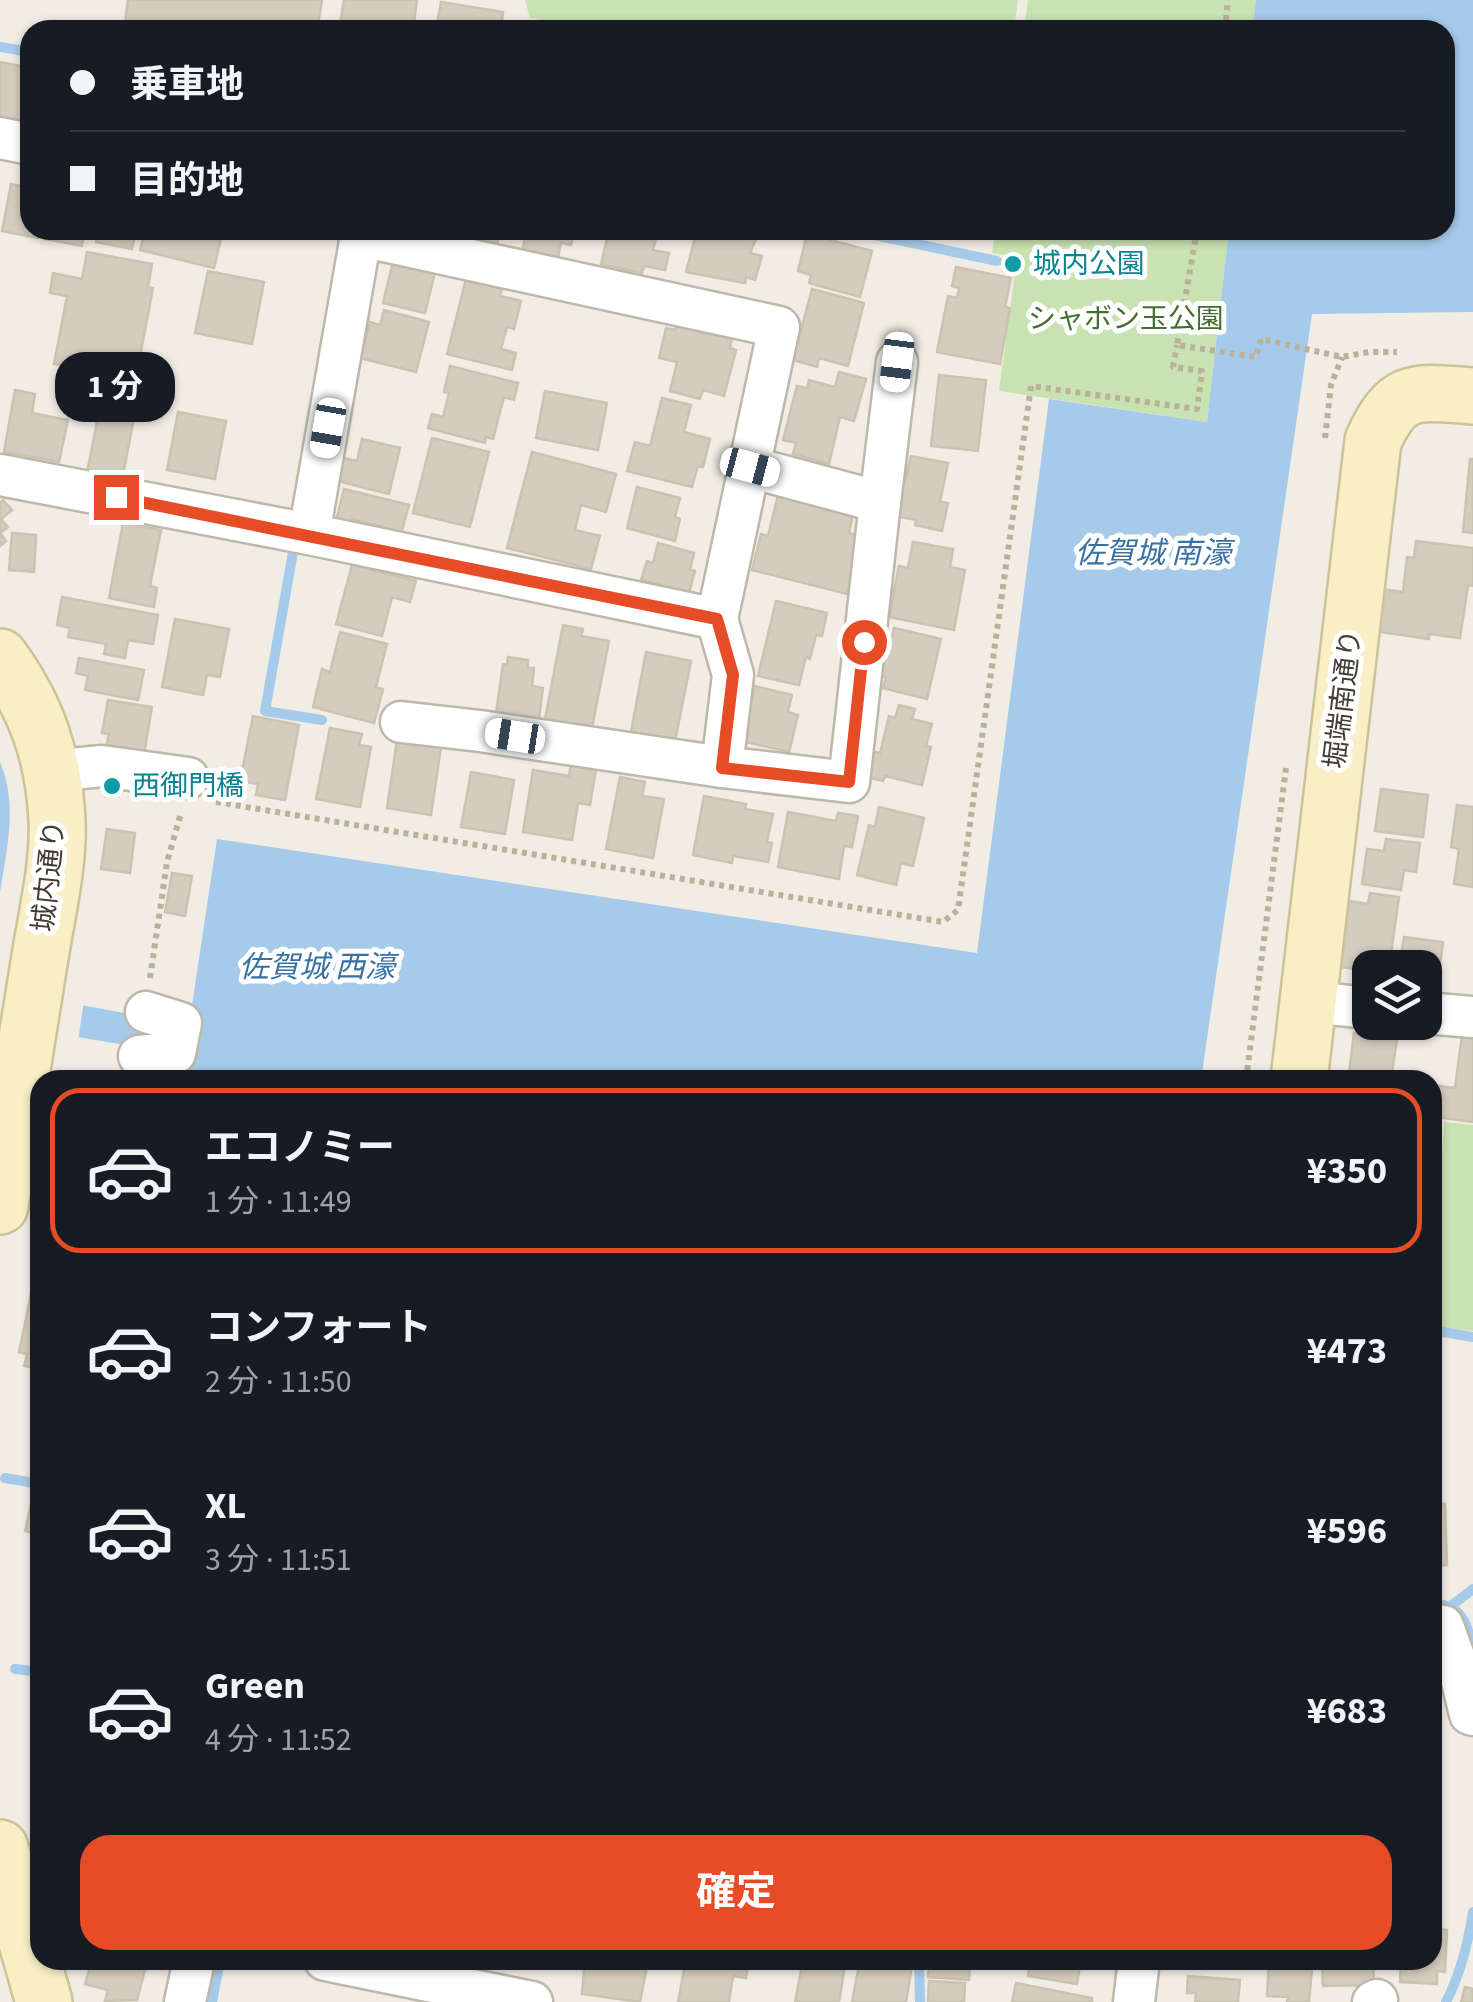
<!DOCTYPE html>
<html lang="ja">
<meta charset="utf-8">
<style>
body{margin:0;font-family:"Source Sans 3","Noto Sans JP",sans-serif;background:#20242c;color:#f1f3f6;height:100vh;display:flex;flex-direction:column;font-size:38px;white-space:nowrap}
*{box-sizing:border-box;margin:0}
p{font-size:32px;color:#9ea1a6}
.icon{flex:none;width:55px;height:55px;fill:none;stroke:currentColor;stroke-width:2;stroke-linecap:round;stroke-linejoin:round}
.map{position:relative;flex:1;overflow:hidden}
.side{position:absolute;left:30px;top:1070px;width:1412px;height:900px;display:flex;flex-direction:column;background:#171b24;border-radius:30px;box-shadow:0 2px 8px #0004}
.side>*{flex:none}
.guide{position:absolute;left:20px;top:20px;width:1435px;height:220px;border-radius:30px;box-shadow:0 2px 8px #0004;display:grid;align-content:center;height:220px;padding:0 50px;background:#171b24}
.controls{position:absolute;left:1352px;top:950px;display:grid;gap:20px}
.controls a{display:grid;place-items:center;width:90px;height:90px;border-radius:20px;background:#171b24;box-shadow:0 2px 8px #0004;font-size:50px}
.end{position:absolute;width:45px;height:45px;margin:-22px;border:12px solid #e64c26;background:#fff;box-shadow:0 0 0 5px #fff}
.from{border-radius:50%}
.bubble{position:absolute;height:70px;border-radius:30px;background:#171b24;box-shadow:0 2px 8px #0004;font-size:32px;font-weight:700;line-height:70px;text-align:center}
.car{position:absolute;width:30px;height:60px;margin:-30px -15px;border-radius:12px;box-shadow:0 0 8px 2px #0007;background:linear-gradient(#fff 24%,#345 0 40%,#fff 0 76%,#345 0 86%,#fff 0)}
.guide b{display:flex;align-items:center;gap:35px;height:95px;font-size:38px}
.guide b+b{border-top:2px solid #363941}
.guide i{width:25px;height:25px;background:#f1f3f6}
ul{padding:18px 0 0;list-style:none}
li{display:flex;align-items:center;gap:30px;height:165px;margin:0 20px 15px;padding:0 30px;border:5px solid transparent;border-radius:30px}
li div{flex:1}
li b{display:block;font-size:38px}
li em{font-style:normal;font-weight:700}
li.current{border-color:#e64c26}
li>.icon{width:90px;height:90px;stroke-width:1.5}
.button{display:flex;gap:20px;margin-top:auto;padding:20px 50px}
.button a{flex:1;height:115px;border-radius:30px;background:#e64c26;color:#fff;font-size:40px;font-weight:700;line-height:115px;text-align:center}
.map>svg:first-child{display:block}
.green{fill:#c9e2b1}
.water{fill:#a6cae9}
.pier{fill:#f1ede5}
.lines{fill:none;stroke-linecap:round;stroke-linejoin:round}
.stream{stroke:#a6cae9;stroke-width:10}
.building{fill:#d4ccbe;stroke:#cbc2af;stroke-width:2.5}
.street-casing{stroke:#beb8ab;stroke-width:45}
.secondary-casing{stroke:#cdc298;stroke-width:60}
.path{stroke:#bbb19b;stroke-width:6;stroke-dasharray:5 5;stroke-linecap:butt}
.street{stroke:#fff;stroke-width:40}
.secondary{stroke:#f9efc6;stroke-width:55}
.route{stroke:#e64c26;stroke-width:12}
.culture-dot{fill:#0f9aa8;stroke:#fff;stroke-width:4}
.labels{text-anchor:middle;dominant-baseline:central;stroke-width:10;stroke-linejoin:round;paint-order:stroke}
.culture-label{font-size:28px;fill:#0d838f;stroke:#fff;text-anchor:start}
.park-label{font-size:28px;fill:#436e2e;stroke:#fff}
.street-label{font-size:28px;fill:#423e35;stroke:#fff}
.water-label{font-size:30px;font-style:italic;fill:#3971a4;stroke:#fff}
</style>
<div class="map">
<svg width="1473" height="2002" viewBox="0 0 1473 2002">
<rect width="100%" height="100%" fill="#f1ede5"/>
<g class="green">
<path d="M525 0H1018L1014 30H595L530 18Z"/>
<path d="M1028 0H1256L1252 30H1024Z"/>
<path d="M996 230H1229L1207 422 999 391 1017 257 992 253Z"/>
<path d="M1444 1122 1473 1125V1331L1433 1326Z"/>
</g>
<g class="water">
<path d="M1256 0H1473V312L1312 314 1201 1080H182L185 1055 0 1024V990L189 1025 217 839 977 953 1049 399 1207 422 1229 230H1445V30H1252Z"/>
<path d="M0 762C18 804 7 849 0 892Z"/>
</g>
<path class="pier" d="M0 985 84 1000 78 1041 0 1029Z"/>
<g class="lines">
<g class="stream">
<path d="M0 47 30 52"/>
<path d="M851 230 997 261"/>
<path d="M293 552 265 711 322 720"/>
<path d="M1432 1330 1473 1337"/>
<path d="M5 1478 40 1484"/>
<path d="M1432 1602C1464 1609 1464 1618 1473 1647"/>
<path d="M1451 1606 1473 1589"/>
<path d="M15 1669 40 1672"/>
<path d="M919 1960 920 2002"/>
<path d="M212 2002 220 1960"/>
<path d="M1446 2002C1461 1973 1468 1944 1473 1912"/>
</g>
</g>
<g class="building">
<path d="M128 0H322L317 30H124Z"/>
<path d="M344 0H417L413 30H339Z"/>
<path d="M441 2 503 12 501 30H436Z"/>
<path d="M0 62 30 68 20 125 0 121Z"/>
<path d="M11 184 30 188V230H39L38 238 2 231Z"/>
<path d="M48 230H85L82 246 46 239Z"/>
<path d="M98 230H136L132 249 96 242Z"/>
<path d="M145 230H187L221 238 214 268 140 250Z"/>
<path d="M436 230H500L497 244Z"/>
<path d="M527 230H574L571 245 561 243 558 258 522 250Z"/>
<path d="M609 230H658L653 250 669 253 665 270 644 266 642 273 601 264Z"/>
<path d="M697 230H760L750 253 762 256 755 280 746 277 745 283 686 272Z"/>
<path d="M807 234 872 251 860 297 809 283 811 275 798 271Z"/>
<path d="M87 252 152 264 148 287 153 288 133 393 128 392 125 410 79 401 80 395 61 391 66 366 54 364 67 296 50 293 53 273 82 279Z"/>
<path d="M393 262 435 272 425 313 383 303Z"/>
<path d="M956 267 1011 278 1005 307 1010 308 1000 364 937 352 948 296 957 298 959 288 952 286Z"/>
<path d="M208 271 264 282 252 344 195 333Z"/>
<path d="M466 279 502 289 500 296 521 301 514 329 507 327 501 349 516 353 512 370 447 354Z"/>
<path d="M812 289 864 303 848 366 819 358 817 367 793 360Z"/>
<path d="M384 310 429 322 416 372 360 358 370 322 380 325Z"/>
<path d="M679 318 733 332 730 348 736 350 724 396 703 390 700 399 670 391 677 362 659 358 666 328 675 330Z"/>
<path d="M450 366 518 383 514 400 504 397 493 439 486 437 485 443 428 428 432 414 443 417 449 393 444 392Z"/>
<path d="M839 372 866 379 854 421 840 417 829 464 793 454 796 443 783 440 797 386 807 388 809 380 835 387Z"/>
<path d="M939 375 986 380 978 451 931 446Z"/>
<path d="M15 390 35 394 32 413 68 420 59 462 4 452Z"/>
<path d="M545 391 607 403 598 450 536 438Z"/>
<path d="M662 398 691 405 684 432 710 439 703 467 698 466 692 487 627 471 635 442 650 446Z"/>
<path d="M99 411 134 418 122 480 87 473Z"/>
<path d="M178 412 226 421 215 479 167 470Z"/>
<path d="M432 438 489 452 470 527 413 513Z"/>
<path d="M362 439 400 448 389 494 338 481 344 458 357 461Z"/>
<path d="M532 452 616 474 606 512 581 505 575 530 600 536 591 569 507 548Z"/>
<path d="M911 456 948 463 940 502 948 503 942 531 915 525 916 520 896 516Z"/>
<path d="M1470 459H1473V533L1463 532Z"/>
<path d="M637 487 680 498 675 517 680 519 675 541 627 528Z"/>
<path d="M344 489 409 505 400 538 385 534 387 528 351 519 350 525 336 521Z"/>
<path d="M778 495 853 514 849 533 862 536 847 594 752 570 761 534 768 536Z"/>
<path d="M3 500 12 510 1 519 8 527 0 533 6 541 0 546V503Z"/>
<path d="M123 523 161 530 150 586 157 588 154 607 109 598Z"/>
<path d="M12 533 36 535 34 572 9 570Z"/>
<path d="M1416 541 1473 548V586L1468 585 1460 638 1429 634V639L1374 631 1380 589 1403 592 1407 557 1414 558Z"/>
<path d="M913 542 953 549 950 567 965 570 954 630 889 617 899 566 908 568Z"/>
<path d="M658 543 694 553 690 570 695 571 689 593 641 580 647 561 653 563Z"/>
<path d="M352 565 416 581 410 602 392 597 382 636 336 624Z"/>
<path d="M62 597 158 615 153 644 128 640 125 658 104 654 106 644 68 637 70 628 57 625Z"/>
<path d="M776 601 827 613 822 636 816 635 810 659 806 657 799 685 758 676Z"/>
<path d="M175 619 229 629 220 677 207 675 203 695 162 687Z"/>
<path d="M563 625 583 629 581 636 609 641 591 733 544 725Z"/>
<path d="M894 628 941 639 927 699 883 688 886 677 879 675 885 645 890 646Z"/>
<path d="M340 632 387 644 376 687 383 689 374 723 313 707 322 669 330 672Z"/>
<path d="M646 652 691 661 674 746 630 737Z"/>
<path d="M508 657 528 660V668H534L532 686 543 688 538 727 495 721 503 664 507 665Z"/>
<path d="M79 658 144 670 138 700 85 690 88 676 76 673Z"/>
<path d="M755 686 792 695 788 712 798 715 789 752 746 742 748 732 745 731Z"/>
<path d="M108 700 152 707 144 754 106 748 109 734 102 733Z"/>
<path d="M899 705 915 709 912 719 932 724 926 746 931 747 922 785 885 776 883 781 863 776 869 750 880 753 889 716 895 718Z"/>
<path d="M253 716 299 725 285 800 256 795 258 784 240 781Z"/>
<path d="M330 728 362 734 359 745 371 747 360 807 316 799Z"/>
<path d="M397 740 441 747 431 815 387 808Z"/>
<path d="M571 764 596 769 590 805 578 803 572 840 523 832 533 770 569 776Z"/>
<path d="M471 772 514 780 505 834 461 827Z"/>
<path d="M620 777 645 782 642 796 664 799 653 858 606 849Z"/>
<path d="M1381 789 1428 795 1423 837 1375 831Z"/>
<path d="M704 796 746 804 745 809 773 814 767 842 772 843 768 862 733 856 732 863 693 855Z"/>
<path d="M1457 805 1473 807V887L1454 884 1459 849 1451 847Z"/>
<path d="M879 807 924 818 913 866 901 863 896 885 857 875 869 825 875 827Z"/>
<path d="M788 812 836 821 838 813 858 816 852 847 844 846 839 879 778 867Z"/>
<path d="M107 829 135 833 130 873 101 869Z"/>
<path d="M1386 839 1420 843 1416 872 1404 870 1401 890 1362 884 1367 849 1384 851Z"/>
<path d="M172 873 192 876 185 916 165 912Z"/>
<path d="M1370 893 1399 897 1389 968H1370V971L1340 967 1349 901 1368 904Z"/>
<path d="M1404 937 1443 942 1435 1002 1425 1001V968H1399Z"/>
<path d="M1354 1033 1397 1039 1391 1080H1348Z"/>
<path d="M1462 1035 1473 1036V1122L1435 1117 1439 1086 1455 1088Z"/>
<path d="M31 1294 40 1296V1369L24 1366 27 1354 19 1352Z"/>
<path d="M33 1496 40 1497V1534L25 1531Z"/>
<path d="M1432 1504H1445L1447 1565 1432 1566Z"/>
<path d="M36 1611 40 1612V1655L32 1654Z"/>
<path d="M1432 1929 1447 1930 1445 1972 1437 1971V1984L1400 1982 1401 1960H1432Z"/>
<path d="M92 1960 147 1962 137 2000 105 2001 108 1990 85 1984Z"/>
<path d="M585 1960H659L648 1961 640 2002 582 1994Z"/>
<path d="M686 1960H749L746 1978 733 1976 729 2002H678Z"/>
<path d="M803 1960 845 1965 839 2002H795Z"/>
<path d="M860 1960 912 1966 906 2002H852Z"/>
<path d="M929 1960H970L969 1980 928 1977Z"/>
<path d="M1030 1960H1081L1077 1984 1028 1976Z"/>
<path d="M1195 1960H1242V1965Z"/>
<path d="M1269 1960H1295L1294 1967 1312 1968 1309 2002H1287L1288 1997 1267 1996Z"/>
<path d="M1322 1960H1373L1374 1985 1323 1986Z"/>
<path d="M1188 1976 1240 1980 1238 2002H1195L1196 1993H1187Z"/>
<path d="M929 1981 965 1983 964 2002H928Z"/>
<path d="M1016 1983 1092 1998V2002H1012Z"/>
<path d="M1465 1987 1473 1989V2002H1461Z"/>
</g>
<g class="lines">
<g class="street-casing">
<g id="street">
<path d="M0 138 30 144"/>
<path d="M0 475 309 534 717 619 779 327 361 236 309 534"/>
<path d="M880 502 897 362"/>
<path d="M717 619 733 675 722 767 849 782 880 502 750 467"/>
<path d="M401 722 480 731 722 767"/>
<path d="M51 771 102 766 188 778"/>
<path d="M1308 1002 1370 1008"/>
<path d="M1425 1013 1473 1017"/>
<path d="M139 1056 175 1053 181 1023 146 1012"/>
<path d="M1432 1624 1443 1626 1460 1673 1470 1714 1473 1715"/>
<path d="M325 1960 532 2002"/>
<path d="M185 2002 194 1960"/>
<path d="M1134 2002 1139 1960"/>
<path d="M1373 2002 1377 2000"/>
</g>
</g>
<g class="secondary-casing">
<g id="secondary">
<path d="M0 657C37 707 54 758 57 820 59 864 47 913 40 957 27 1040 14 1123 0 1206"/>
<path d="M1299 1080 1373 441C1398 385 1417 392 1473 396"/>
<path d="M0 1848 44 2002"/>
</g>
</g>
<g class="path">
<path d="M1225 30 1228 0"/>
<path d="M1197 230 1177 345 1256 357 1261 339 1342 357 1369 352H1397"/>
<path d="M1325 438 1331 385 1342 357"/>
<path d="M216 802 943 922 958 910 1031 386 1197 409 1202 371 1173 367 1177 345"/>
<path d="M150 978 167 862 181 813"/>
<path d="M1246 1080 1286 768"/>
</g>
<use href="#street" class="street"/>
<use href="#secondary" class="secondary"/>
</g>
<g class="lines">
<path class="route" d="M116 497 717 619 733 675 722 768 849 782 864 642"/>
</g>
<g class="culture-dot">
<circle cx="1013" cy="264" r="10"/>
<circle cx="112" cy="786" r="10"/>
</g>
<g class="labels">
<g class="culture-label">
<text x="1033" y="264">城内公園</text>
<text x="132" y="786">西御門橋</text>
</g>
<g class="park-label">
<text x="1126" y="319">シャボン玉公園</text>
</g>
<g class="street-label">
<text transform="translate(1343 699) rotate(-83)">堀端南通り</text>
<text transform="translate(49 876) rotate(-84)">城内通り</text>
</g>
<g class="water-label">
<text x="1153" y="553">佐賀城 南濠</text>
<text x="317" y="967">佐賀城 西濠</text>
</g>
</g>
</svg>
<div class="controls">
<a><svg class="icon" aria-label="layers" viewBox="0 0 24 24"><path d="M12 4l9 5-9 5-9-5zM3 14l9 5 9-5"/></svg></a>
</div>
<i class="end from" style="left:864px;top:642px"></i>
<i class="end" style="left:116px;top:497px"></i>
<div class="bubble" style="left:55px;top:352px;width:120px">1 分</div>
<i class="car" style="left:897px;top:362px;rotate:187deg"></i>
<i class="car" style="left:328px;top:428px;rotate:190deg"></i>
<i class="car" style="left:750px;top:467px;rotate:105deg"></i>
<i class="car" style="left:515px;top:736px;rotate:279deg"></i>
<div class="guide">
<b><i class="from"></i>乗車地</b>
<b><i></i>目的地</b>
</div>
<section class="side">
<ul>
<li class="current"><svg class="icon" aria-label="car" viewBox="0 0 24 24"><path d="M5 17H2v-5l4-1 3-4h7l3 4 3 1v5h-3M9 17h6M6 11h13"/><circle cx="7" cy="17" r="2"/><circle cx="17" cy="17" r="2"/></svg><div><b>エコノミー</b><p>1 分 · 11:49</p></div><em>¥350</em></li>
<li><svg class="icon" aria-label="car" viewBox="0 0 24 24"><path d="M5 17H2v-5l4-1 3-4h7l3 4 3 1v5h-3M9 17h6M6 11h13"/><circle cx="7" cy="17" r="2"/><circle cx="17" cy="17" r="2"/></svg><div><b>コンフォート</b><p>2 分 · 11:50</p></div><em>¥473</em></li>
<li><svg class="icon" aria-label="car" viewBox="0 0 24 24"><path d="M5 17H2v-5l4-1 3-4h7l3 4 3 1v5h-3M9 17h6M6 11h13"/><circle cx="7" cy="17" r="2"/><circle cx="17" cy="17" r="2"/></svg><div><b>XL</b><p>3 分 · 11:51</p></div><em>¥596</em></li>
<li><svg class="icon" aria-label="car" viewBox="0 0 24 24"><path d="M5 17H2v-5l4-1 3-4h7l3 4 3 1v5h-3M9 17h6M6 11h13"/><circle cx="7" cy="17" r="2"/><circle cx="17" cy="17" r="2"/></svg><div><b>Green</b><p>4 分 · 11:52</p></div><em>¥683</em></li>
</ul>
<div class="button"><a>確定</a></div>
</section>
</div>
